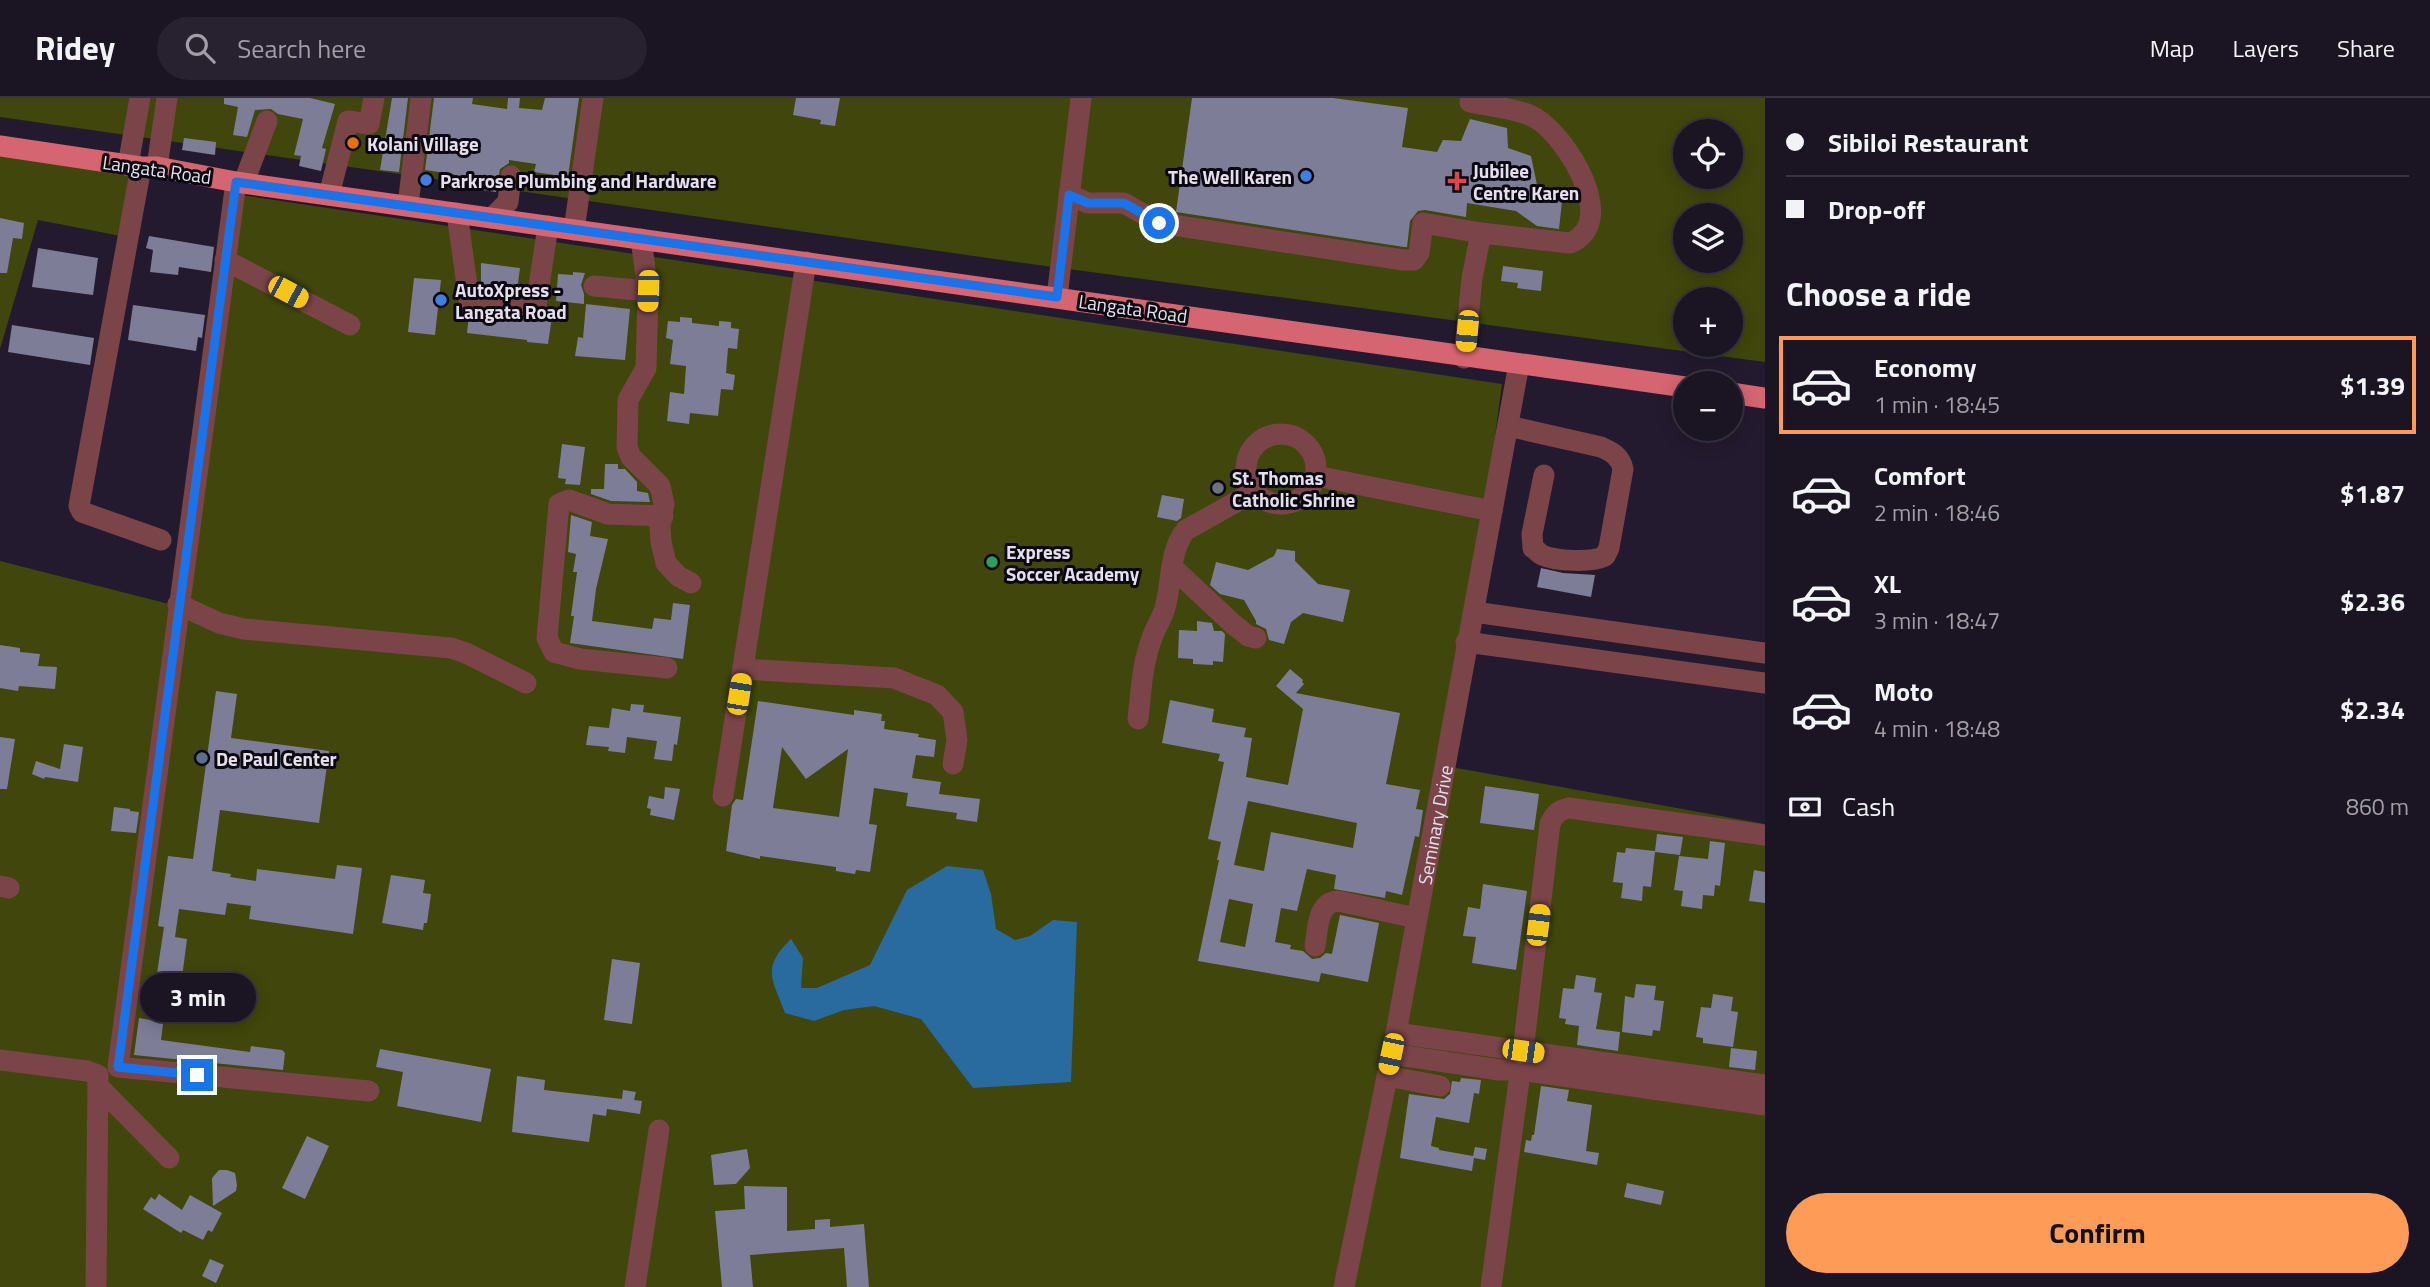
<!DOCTYPE html>
<meta charset="utf-8">
<style>
body{margin:0;font-family:"Titillium Web",sans-serif;background:#282130;color:#f1f3f6;height:100vh;display:flex;flex-direction:column;font-size:26px;white-space:nowrap}
*{box-sizing:border-box;margin:0}
p{font-size:23px;color:#a09ea6}
.icon{flex:none;width:38px;height:38px;fill:none;stroke:currentColor;stroke-width:2;stroke-linecap:round;stroke-linejoin:round}
.map{position:relative;flex:1;overflow:hidden}
.panel{display:flex;flex-direction:column;background:#1b1423;width:665px}
.panel>*{flex:none}
.guide{display:grid;align-content:center;height:154px;padding:0 21px;background:#1b1423}
.controls{position:absolute;left:1673px;top:21px;display:grid;gap:14px}
.controls a{display:grid;place-items:center;width:70px;height:70px;border-radius:50%;background:#1b1423;box-shadow:0 4px 18px #0003,0 0 0 2px #393341;font-size:35px}
.end{position:absolute;width:32px;height:32px;margin:-16px;border:9px solid #1a73e8;background:#fff;box-shadow:0 0 0 4px #fff}
.from{border-radius:50%}
.bubble{position:absolute;height:49px;border-radius:24px;background:#1b1423;box-shadow:0 4px 18px #0003,0 0 0 2px #393341;font-size:23px;font-weight:700;line-height:49px;text-align:center}
.car{position:absolute;width:21px;height:42px;margin:-21px -10px;border-radius:9px;box-shadow:0 0 5px 2px #0007;background:linear-gradient(#f5c518 24%,#345 0 40%,#f5c518 0 76%,#345 0 86%,#f5c518 0)}
.guide b{display:flex;align-items:center;gap:24px;height:66px;font-size:26px}
.guide b+b{border-top:2px solid #393341}
.guide i{width:18px;height:18px;background:#f1f3f6}
ul{padding:0;list-style:none}
li{display:flex;align-items:center;gap:21px;height:98px;margin:0 14px 10px;padding:0 7px;border:4px solid transparent;border-radius:0px}
li div{flex:1}
li b{display:block;font-size:26px}
li em{font-style:normal;font-weight:700}
li.selected{border-color:#fe9c57}
li>.icon{width:63px;height:63px;stroke-width:1.5}
h2{padding:0 21px;font-size:32px;line-height:84px}
.pay{display:flex;align-items:center;gap:18px;height:77px;padding:0 21px;font-size:26px}
.pay p{margin-inline-start:auto}
.action{display:flex;gap:14px;margin-top:auto;padding:14px 21px}
.action a{flex:1;height:80px;border-radius:42px;background:#fe9c57;color:#111;font-size:28px;font-weight:700;line-height:80px;text-align:center}
header{display:flex;align-items:center;gap:42px;box-sizing:border-box;height:98px;padding:0 35px;background:#1b1423;border-bottom:2px solid #393341}
header strong{font-size:33px}
nav{display:flex;gap:38px;margin-inline-start:auto;font-size:24px}
.search{width:490px;height:63px;background:#282130;display:flex;align-items:center;gap:18px;box-sizing:border-box;padding:0 24px;border-radius:38px;color:#a09ea6;font-size:26px}
main{display:flex;flex:1;min-height:0}
.map>svg:first-child{display:block}
.green{fill:#40460c;fill-rule:evenodd}
.water{fill:#296b9f}
.building{fill:#7d7d98;fill-rule:evenodd}
.lines{fill:none;stroke-linecap:round;stroke-linejoin:round}
.minor{stroke:#7a4449;stroke-width:21}
.major{stroke:#d56571;stroke-width:21}
.route{stroke:#1a73e8;stroke-width:9}
.food-dot{fill:#e8710a;stroke:#0b0710;stroke-width:2.5}
.shop-dot{fill:#3f7fe0;stroke:#0b0710;stroke-width:2.5}
.health-dot{fill:#e0444e;stroke:#0b0710;stroke-width:2.5}
.worship-dot{fill:#6b7280;stroke:#0b0710;stroke-width:2.5}
.leisure-dot{fill:#2e9e5b;stroke:#0b0710;stroke-width:2.5}
.service-dot{fill:#5c6f8a;stroke:#0b0710;stroke-width:2.5}
.labels{text-anchor:middle;dominant-baseline:central;stroke-width:6;stroke-linejoin:round;paint-order:stroke}
.poi-label{font-size:19px;font-weight:bold;fill:#e4deed;stroke:#0b0710;text-anchor:start}
.street-label{font-size:19px;fill:#e4deed;stroke:#0b0710}
</style>
<header>
<strong>Ridey</strong>
<div class="search"><svg class="icon" aria-label="search" viewBox="0 0 24 24"><circle cx="10" cy="10" r="6"/><path d="M15 15l6 6"/></svg>Search here</div>
<nav><a>Map</a><a>Layers</a><a>Share</a></nav>
</header>
<main>
<div class="map">
<svg width="1765" height="1189" viewBox="0 0 1765 1189">
<rect width="100%" height="100%" fill="#241a2f"/>
<g class="green">
<path d="M0 0H1765V264L1009 163 0 19ZM1685 33H1731V79H1685ZM1685 117H1731V163H1685ZM1685 201H1731V247H1685Z"/>
<path d="M0 50 134 65 131 140 38 122 0 251Z"/>
<path d="M234 96 1502 286 1451 669 1765 726V1189H0V463L177 508Z"/>
</g>
<path class="water" d="M947 768 983 772 991 796 996 831 1015 842 1030 838 1053 822 1077 824 1071 984 973 990 921 921 874 908 844 912 814 923 785 915C772 880 761 870 791 841L803 860 801 890H817L870 867 907 792Z"/>
<g class="building">
<path d="M224 0H310L335 6 322 50 326 51 321 73 299 68 301 58 294 57 303 21 278 16 271 11 255 12 247 39 233 37 238 9 224 6Z"/>
<path d="M392 0H408L399 74 380 72Z"/>
<path d="M434 0H473L472 6 507 11 508 0H520L519 10 542 12 545 0H579L568 79 534 74 536 66 509 62V65L500 71 496 94 461 89 462 81 453 76 425 72Z"/>
<path d="M796 0H840L835 28 820 26 821 22 793 17Z"/>
<path d="M1192 0H1333L1408 10 1402 49 1437 54 1443 42 1461 43 1470 21 1507 30 1508 50 1531 58 1537 87 1562 103 1559 131 1537 128 1516 113 1467 105 1466 119 1425 112 1418 113 1410 123 1407 149H1404L1176 114Z"/>
<path d="M184 40 216 44 215 57 182 52Z"/>
<path d="M0 120 24 125 22 141 13 140 7 175H0Z"/>
<path d="M149 138 214 149 211 174 179 169 178 177 150 174 153 152 146 150Z"/>
<path d="M38 150 98 160 93 197 32 189Z"/>
<path d="M481 165 520 170 517 192 481 190Z"/>
<path d="M1503 168 1543 173 1541 193 1517 190 1518 185 1501 183Z"/>
<path d="M573 174 585 175 581 187 584 196V206L556 203 558 176 573 177Z"/>
<path d="M414 180 441 182 435 237 408 234Z"/>
<path d="M586 206 630 211 625 262 575 258 578 239 583 240Z"/>
<path d="M133 207 205 217 202 240 198 239 196 253 128 242Z"/>
<path d="M469 215 535 220 552 219 548 246 527 244V242L467 235Z"/>
<path d="M680 219 692 220V225L719 228V223L731 224V230L739 231 737 251 728 250 726 275 735 277 733 292 721 291 718 318 690 315 689 326 667 323 670 294 684 296 686 268 670 266 673 242 666 240 668 223 680 224Z"/>
<path d="M12 227 94 240 90 267 8 254Z"/>
<path d="M562 346 585 349 580 387 565 386 566 381 558 380Z"/>
<path d="M605 366H618V371H625L637 384V393L648 395 650 404 611 403 591 396V391H604Z"/>
<path d="M1162 397 1184 401 1181 420 1177 423 1157 419Z"/>
<path d="M571 417 592 424 590 438 608 441 596 491 592 523 652 531 654 520 671 522 673 505 690 507 683 561 570 545 574 518H571L577 474H573L576 456 568 454Z"/>
<path d="M1277 451 1295 453V463L1318 486 1350 492 1343 524 1303 515 1291 524 1284 546 1269 542 1266 531 1256 526V523L1244 502 1220 496 1210 487 1216 464 1248 472 1274 458Z"/>
<path d="M1541 470 1563 475 1595 477 1591 499 1537 489Z"/>
<path d="M1197 523 1212 525 1214 533H1222L1225 536 1223 564 1213 563V567L1193 566V561L1178 560 1179 532 1197 533Z"/>
<path d="M0 547 20 550V554L40 556 38 568 57 569 55 591 19 588 18 593 0 590Z"/>
<path d="M1290 571 1303 582 1302 584 1304 586 1296 595 1400 615 1386 686 1420 692 1416 711 1423 712 1419 739 1415 738 1402 797 1386 793 1385 800 1334 791 1336 777 1307 771 1297 813 1281 810 1275 844 1291 847 1290 851 1303 853 1312 861 1320 860 1326 855 1332 856 1340 817 1379 825 1368 884 1321 875 1319 884 1198 863 1219 762H1217L1221 744 1208 741 1224 664 1218 663 1220 656 1162 645 1170 602 1214 611 1212 624 1246 630 1244 639 1252 640 1246 679 1288 687 1303 611 1276 588ZM1248 703 1357 725 1353 750 1271 734 1264 773 1234 767ZM1229 801 1253 806 1245 849 1220 844Z"/>
<path d="M216 593 237 596 231 640 329 653 319 725 220 712 212 773 231 776 230 779 256 783 257 771 335 781 337 767 362 770 353 836 249 821 251 808 227 805 225 817 179 811 175 839 187 841 179 903 166 902 161 942 250 954 251 948 282 952 285 955 283 972 134 957 139 920 150 922 164 829 158 828 168 758 193 761Z"/>
<path d="M758 603 854 617V612L882 616 881 623H885L884 631 919 636 918 639 936 642 934 659 916 657 912 680 941 684 939 696 980 701 977 724 956 721 957 715 906 708 908 695 874 690 869 726 877 727 870 774 856 772 855 776 836 773V769L760 758V761L726 753 732 707 736 701 743 702ZM782 649 806 681 848 651 839 719 773 710Z"/>
<path d="M631 606 644 607 643 614 681 619 677 647 674 646 672 663 654 661 657 643 627 639 625 655 608 653 609 649 586 647 589 628 609 630 612 610 630 613Z"/>
<path d="M0 639 15 641 7 691H0Z"/>
<path d="M64 646 83 649 78 684 45 679 44 681 32 676 36 663 60 671Z"/>
<path d="M1485 688 1539 696 1534 732 1480 725Z"/>
<path d="M665 689 680 691 674 722 650 717 651 711 647 710 649 698 664 701Z"/>
<path d="M114 709 130 711V713L139 714 136 735 111 733Z"/>
<path d="M1657 736 1683 739 1680 757 1655 754 1651 789 1643 788 1642 803 1621 800 1623 785 1613 784 1617 754 1625 755 1626 750 1655 753Z"/>
<path d="M1710 743 1725 745 1720 788 1715 787 1714 798 1703 797 1702 811 1681 808 1683 793 1674 792 1679 758 1708 761Z"/>
<path d="M1754 772 1765 774V805L1749 803Z"/>
<path d="M391 777 425 782 423 795 431 796 427 825H424L423 832 382 825Z"/>
<path d="M1483 786 1527 793 1516 872 1472 865 1476 839 1463 838 1468 809 1480 811Z"/>
<path d="M612 861 640 865 632 926 604 922Z"/>
<path d="M1576 877 1596 880 1594 894 1602 895 1596 931 1620 934 1618 953 1577 947 1579 928 1565 926 1566 921 1559 920 1563 890 1574 891Z"/>
<path d="M1636 886 1656 888 1654 902 1664 903 1660 933 1653 932 1652 938 1622 934 1625 898 1634 900Z"/>
<path d="M1713 896 1733 899 1731 913 1738 914 1733 949 1703 945V940L1696 939 1701 909 1711 910Z"/>
<path d="M1731 950 1757 953 1755 972 1729 969Z"/>
<path d="M380 951 491 971 481 1024 397 1008 403 974 376 969Z"/>
<path d="M517 978 545 982 544 992 622 1001 623 992 636 994 634 1002 642 1003 640 1016 607 1011 606 1018 593 1016 589 1044 512 1034Z"/>
<path d="M1461 980 1481 982 1479 996 1474 995 1469 1025 1436 1019 1431 1048 1439 1050V1052L1473 1058 1475 1049 1487 1051 1485 1062 1474 1060 1472 1073 1400 1060 1409 996 1444 1001 1450 996 1452 983 1460 984Z"/>
<path d="M1541 988 1569 992 1567 1003 1592 1007 1586 1053 1599 1055 1597 1067 1524 1054 1526 1042 1531 1043 1532 1037H1534Z"/>
<path d="M307 1038 329 1048 305 1101 282 1090Z"/>
<path d="M747 1051 750 1070 736 1086 714 1087 711 1057Z"/>
<path d="M219 1072H227L235 1075 237 1087 236 1093 213 1108 212 1080Z"/>
<path d="M1627 1085 1664 1093 1661 1107 1624 1099Z"/>
<path d="M744 1088 787 1089V1133L815 1131V1122L830 1121V1129L864 1126 869 1189H847L844 1150 750 1157 753 1189H722L715 1113 745 1111Z"/>
<path d="M159 1096 182 1112 190 1097 222 1115 212 1134 208 1132 203 1142 183 1132 181 1135 143 1111 151 1099 155 1102Z"/>
<path d="M210 1161 224 1167 216 1185 202 1178Z"/>
</g>
<g class="lines">
<g class="minor">
<path d="M1470 4C1488 8 1522 11 1537 21 1567 40 1620 124 1570 145L1481 135"/>
<path d="M128 67 140 0"/>
<path d="M141 69 79 408 82 414 161 442"/>
<path d="M157 69 167 0"/>
<path d="M236 84 118 969 369 993"/>
<path d="M244 84 267 23"/>
<path d="M329 97 348 23 369 26 374 0"/>
<path d="M1069 97 1088 105H1124L1159 125 1403 162H1414L1419 155 1423 125 1481 135 1472 180 1464 260"/>
<path d="M408 107 421 0"/>
<path d="M457 115 469 202 536 207 548 128"/>
<path d="M492 120 508 104 511 78"/>
<path d="M574 132 593 0"/>
<path d="M641 141 648 193 646 270 628 302 627 349 631 359 660 388 664 406 660 429 661 444 666 465 678 478 691 485"/>
<path d="M225 162 350 227"/>
<path d="M594 188 648 193"/>
<path d="M1057 199 1081 0"/>
<path d="M1508 328 1601 349C1612 354 1620 358 1623 371L1609 450 1605 458C1592 465 1555 463 1542 457 1541 457 1534 450 1533 450L1532 436 1544 377"/>
<circle cx="1281" cy="371" r="35"/>
<path d="M1316 378 1492 413"/>
<path d="M663 418 608 416 569 402 559 406 547 540 554 554 580 561 667 570"/>
<path d="M1173 470 1233 526 1248 538 1256 540"/>
<path d="M178 506 219 525 244 531 451 550 466 555 526 585"/>
<path d="M1474 514 1765 555"/>
<path d="M1466 544 1765 585"/>
<path d="M743 571 894 580 937 597 953 614 957 642 953 666"/>
<path d="M1138 621C1141 594 1142 566 1152 540 1155 530 1162 521 1165 510 1172 485 1169 452 1186 432L1254 394"/>
<path d="M723 698 806 164"/>
<path d="M0 788 9 790"/>
<path d="M1315 848C1318 831 1317 804 1338 803L1416 820"/>
<path d="M1396 935 1765 987"/>
<path d="M1391 956 1500 972H1520L1765 1007"/>
<path d="M0 962 87 973 98 977 96 1189"/>
<path d="M1387 978 1440 988"/>
<path d="M100 990 169 1060"/>
<path d="M635 1189 659 1032"/>
<path id="s1" d="M1344 1189 1396 935 1519 266"/>
<path d="M1491 1189 1523 953 1550 726C1554 716 1559 712 1569 710L1765 737"/>
</g>
<g class="major">
<path d="M0 48 141 69H157L236 84 1685 289"/>
<path d="M1731 295 1765 300"/>
</g>
</g>
<g class="lines">
<path class="route" d="M197 977 118 969 236 84 1057 199 1069 97 1088 105H1124L1159 125"/>
</g>
<circle class="food-dot" cx="353" cy="45" r="7"/>
<g class="shop-dot">
<circle cx="1306" cy="78" r="7"/>
<circle cx="426" cy="82" r="7"/>
<circle cx="441" cy="202" r="7"/>
</g>
<path class="health-dot" d="M1453.5 72.5h7v7h7v7h-7v7h-7v-7h-7v-7h7z"/>
<circle class="worship-dot" cx="1218" cy="390" r="7"/>
<circle class="leisure-dot" cx="992" cy="464" r="7"/>
<circle class="service-dot" cx="202" cy="660" r="7"/>
<g class="labels">
<g class="poi-label">
<text x="367" y="45">Kolani Village</text>
<text x="1473" y="72">Jubilee<tspan x="1473" dy="22">Centre Karen</tspan></text>
<text x="1292" y="78" text-anchor="end">The Well Karen</text>
<text x="440" y="82">Parkrose Plumbing and Hardware</text>
<text x="455" y="191">AutoXpress -<tspan x="455" dy="22">Langata Road</tspan></text>
<text x="1232" y="379">St. Thomas<tspan x="1232" dy="22">Catholic Shrine</tspan></text>
<text x="1006" y="453">Express<tspan x="1006" dy="22">Soccer Academy</tspan></text>
<text x="216" y="660">De Paul Center</text>
</g>
<g class="street-label">
<text transform="translate(157 71) rotate(8)">Langata Road</text>
<text transform="translate(1133 210) rotate(8)">Langata Road</text>
<text stroke="none"><textPath href="#s1" startOffset="471">Seminary Drive</textPath></text>
</g>
</g>
</svg>
<div class="controls">
<a><svg class="icon" aria-label="locate" viewBox="0 0 24 24"><circle cx="12" cy="12" r="6"/><path d="M12 2v4M12 18v4M2 12h4M18 12h4"/></svg></a>
<a><svg class="icon" aria-label="layers" viewBox="0 0 24 24"><path d="M12 4l9 5-9 5-9-5zM3 14l9 5 9-5"/></svg></a>
<a>+</a>
<a>−</a>
</div>
<i class="end from" style="left:1159px;top:125px"></i>
<i class="end" style="left:197px;top:977px"></i>
<div class="bubble" style="left:140px;top:875px;width:116px">3 min</div>
<i class="car" style="left:648px;top:193px;rotate:182deg"></i>
<i class="car" style="left:288px;top:194px;rotate:118deg"></i>
<i class="car" style="left:1467px;top:233px;rotate:185deg"></i>
<i class="car" style="left:739px;top:596px;rotate:9deg"></i>
<i class="car" style="left:1538px;top:827px;rotate:7deg"></i>
<i class="car" style="left:1523px;top:953px;rotate:98deg"></i>
<i class="car" style="left:1391px;top:956px;rotate:192deg"></i>
</div>
<section class="panel">
<div class="guide">
<b><i class="from"></i>Sibiloi Restaurant</b>
<b><i></i>Drop-off</b>
</div>
<h2>Choose a ride</h2>
<ul>
<li class="selected"><svg class="icon" aria-label="car" viewBox="0 0 24 24"><path d="M5 17H2v-5l4-1 3-4h7l3 4 3 1v5h-3M9 17h6M6 11h13"/><circle cx="7" cy="17" r="2"/><circle cx="17" cy="17" r="2"/></svg><div><b>Economy</b><p>1 min · 18:45</p></div><em>$1.39</em></li>
<li><svg class="icon" aria-label="car" viewBox="0 0 24 24"><path d="M5 17H2v-5l4-1 3-4h7l3 4 3 1v5h-3M9 17h6M6 11h13"/><circle cx="7" cy="17" r="2"/><circle cx="17" cy="17" r="2"/></svg><div><b>Comfort</b><p>2 min · 18:46</p></div><em>$1.87</em></li>
<li><svg class="icon" aria-label="car" viewBox="0 0 24 24"><path d="M5 17H2v-5l4-1 3-4h7l3 4 3 1v5h-3M9 17h6M6 11h13"/><circle cx="7" cy="17" r="2"/><circle cx="17" cy="17" r="2"/></svg><div><b>XL</b><p>3 min · 18:47</p></div><em>$2.36</em></li>
<li><svg class="icon" aria-label="car" viewBox="0 0 24 24"><path d="M5 17H2v-5l4-1 3-4h7l3 4 3 1v5h-3M9 17h6M6 11h13"/><circle cx="7" cy="17" r="2"/><circle cx="17" cy="17" r="2"/></svg><div><b>Moto</b><p>4 min · 18:48</p></div><em>$2.34</em></li>
</ul>
<div class="pay"><svg class="icon" aria-label="cash" viewBox="0 0 24 24"><path d="M3 7h18v10H3z"/><circle cx="12" cy="12" r="2"/></svg>Cash<p>860 m</p></div>
<div class="action"><a>Confirm</a></div>
</section>
</main>
